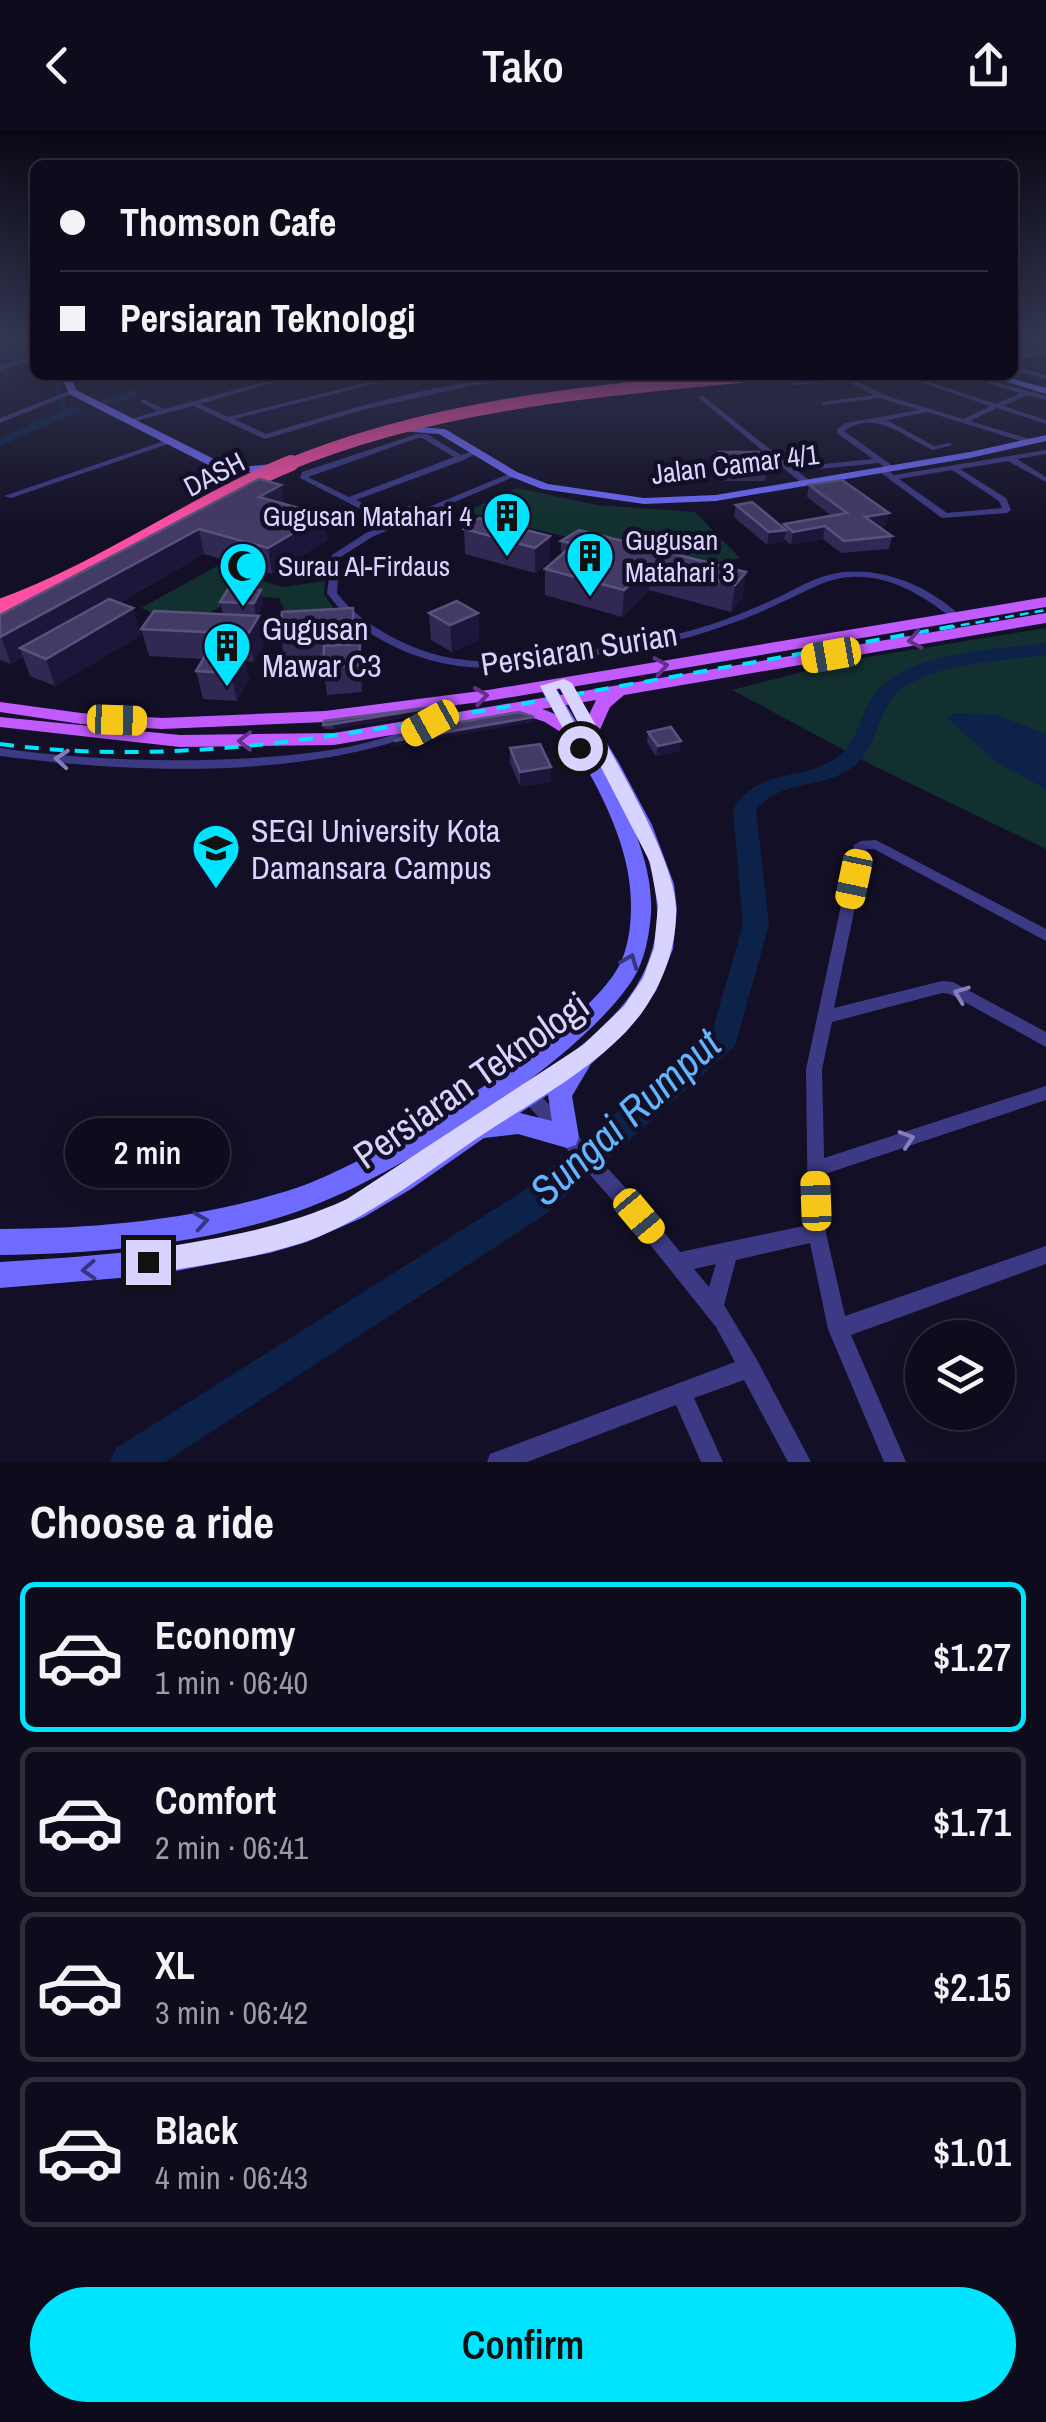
<!DOCTYPE html>
<meta charset="utf-8">
<style>
body{margin:0;font-family:"Archivo Narrow",sans-serif;background:#171425;color:#f1f3f6;height:100vh;display:flex;flex-direction:column;font-size:38px;white-space:nowrap}
*{box-sizing:border-box;margin:0}
p{font-size:32px;color:#9b9ba3}
.icon{flex:none;width:55px;height:55px;fill:none;stroke:currentColor;stroke-width:2;stroke-linecap:round;stroke-linejoin:round}
.map{position:relative;height:1332px;overflow:hidden}
.sheet{display:flex;flex-direction:column;background:#0e0b1c;flex:1}
.sheet>*{flex:none}
.guide{position:absolute;left:30px;top:30px;width:988px;height:220px;border-radius:15px;box-shadow:0 5px 25px #0003,0 0 0 2px #2e2b3b;display:grid;align-content:center;height:220px;padding:0 30px;background:#0e0b1c}
.fabs{position:absolute;left:905px;top:1190px;display:grid;gap:20px}
.fabs a{display:grid;place-items:center;width:110px;height:110px;border-radius:50%;background:#0e0b1c;box-shadow:0 5px 25px #0003,0 0 0 2px #2e2b3b;font-size:50px}
.end{position:absolute;width:45px;height:45px;margin:-22px;border:12px solid #d9d4ff;background:#111;box-shadow:0 0 0 5px #111}
.from{border-radius:50%}
.bubble{position:absolute;height:70px;border-radius:35px;background:#0e0b1c;box-shadow:0 5px 25px #0003,0 0 0 2px #2e2b3b;font-size:32px;font-weight:600;line-height:70px;text-align:center}
.car{position:absolute;width:30px;height:60px;margin:-30px -15px;border-radius:12px;box-shadow:0 0 8px 2px #0007;background:linear-gradient(#f5c518 24%,#345 0 40%,#f5c518 0 76%,#345 0 86%,#f5c518 0)}
.guide b{display:flex;align-items:center;gap:35px;height:95px;font-size:38px}
.guide b+b{border-top:2px solid #2e2b3b}
.guide i{width:25px;height:25px;background:#f1f3f6}
ul{padding:0;list-style:none}
li{display:flex;align-items:center;gap:30px;height:150px;margin:0 20px 15px;padding:0 10px;border:5px solid #2e2b3b;border-radius:15px}
li div{flex:1}
li b{display:block;font-size:38px}
li em{font-style:normal;font-weight:600}
li.current{border-color:#00e5ff}
li>.icon{width:90px;height:90px;stroke-width:1.5}
h2{padding:0 30px;font-size:45px;line-height:120px}
.cta{display:flex;gap:20px;margin-top:auto;padding:20px 30px}
.cta a{flex:1;height:115px;border-radius:60px;background:#00e5ff;color:#111;font-size:40px;font-weight:600;line-height:115px;text-align:center}
header{display:flex;justify-content:space-between;align-items:center;height:130px;padding:0 30px;background:#0e0b1c;font-size:45px;font-weight:600}
.map>svg:first-child{display:block}
.green{fill:#12302f}
.water{fill:#0c2248}
.lines{fill:none;stroke-linecap:round;stroke-linejoin:round}
.canal{fill:#0c2248;fill-rule:evenodd}
.river{fill:#0c2248;fill-rule:evenodd}
.street{fill:#3d3a85;fill-rule:evenodd}
.secondary{fill:#6f6bff;fill-rule:evenodd}
.primary{fill:#c25bff;fill-rule:evenodd}
.rail-far1{stroke:#00e5ff;stroke-width:2.5;stroke-dasharray:9 6;stroke-linecap:butt}
.rail{stroke:#00e5ff;stroke-width:4;stroke-dasharray:14 11;stroke-linecap:butt}
.highway-bridge-far1{stroke:#ff4fa3;stroke-width:12}
.highway-bridge{stroke:#ff4fa3;stroke-width:16}
.wall{fill:#312854}
.shaded-wall{fill:#1d163a}
.building{fill:#433a66;stroke:#5a527e;stroke-width:2.5}
.oneway{stroke:#623188}
.oneway2{stroke:#837fbc}
.oneway3{stroke:#38347d}
.route{fill:#d9d4ff}
.labels{text-anchor:middle;dominant-baseline:central;stroke-width:9;stroke-linejoin:round;paint-order:stroke}
.far-street-label{font-size:28px;fill:#d9d4ff;stroke:#130f26}
.far-poi-label{font-size:28px;fill:#d9d4ff;stroke:#130f26;text-anchor:start}
.poi-label{font-size:32px;fill:#d9d4ff;stroke:#130f26;text-anchor:start}
.street-label{font-size:32px;fill:#d9d4ff;stroke:#130f26}
.near-street-label{font-size:38px;fill:#d9d4ff;stroke:#130f26}
.near-water-label{font-size:42px;font-style:italic;fill:#62b6ff;stroke:#130f26}
</style>
<header><svg class="icon" aria-label="back" viewBox="0 0 24 24"><path d="M15 5l-7 7 7 7"/></svg>Tako<svg class="icon" aria-label="share" viewBox="0 0 24 24"><path d="M12 15V3M7 8l5-5 5 5M5 13v7h14v-7"/></svg></header>
<div class="map">
<svg width="1046" height="1332" viewBox="0 0 1046 1332">
<rect width="100%" height="100%" fill="#130f26"/>
<g class="green">
<path d="M517 358 597 375 695 382 740 428 691 438 466 382Z"/>
<path d="M217 436 282 457 325 451 324 464 340 488 291 495 279 468 237 466 192 494 170 490 141 478Z"/>
<path d="M1046 498V719L876 637 732 560 849 530Z"/>
</g>
<path class="water" d="M952 583 997 585 1046 604V659L996 632 947 588Z"/>
<g class="lines">
<g class="canal">
<path d="M0 217 35 234V238L0 221Z"/>
<path d="M51 245H57L68 284 62 283Z"/>
</g>
<g class="river">
<path d="M133 260 139 264 137 267 104 276 98 272Z"/>
<path d="M74 276 84 279 0 316V307Z"/>
<path d="M1046 513V525C1004 531 913 533 889 573 874 598 874 626 845 642 815 659 778 651 756 680L769 795 735 916 546 1084 165 1332H110L116 1318 522 1062 712 902 743 795 733 679C761 636 796 653 833 630 858 615 858 588 873 566 903 522 997 520 1046 513Z"/>
</g>
<g class="street">
<path d="M17 209H25L35 214V218Z"/>
<path d="M1046 219V223L1012 231V227Z"/>
<path d="M35 226V230L0 240V236Z"/>
<path d="M1012 236 1046 245V249L1012 240Z"/>
<path d="M290 245H300L200 274 228 287 398 245H409L234 289 266 304C360 276 458 245 558 245L475 255 362 280 265 309 193 276 128 293 124 291 157 281 141 272V270H145L164 279Z"/>
<path d="M851 245H873L853 249 884 265 963 289 990 276 898 245H908L996 274 1020 263 961 245H971L1046 266V270L1027 265 1003 276 1046 290V294L997 278 970 291 1033 310 1034 312 1030 314 928 282 887 290 934 316 949 313 953 315 933 320C903 307 877 279 844 301L893 336V340H887L879 333 819 339 789 318V314H795L824 334 873 329 837 303V299L846 293 919 280 880 268 824 275 822 274V272L874 265 844 250 794 255 791 253Z"/>
<path d="M72 260 74 261V263L0 293V288Z"/>
<path d="M699 266H703L810 351V355H804L699 268Z"/>
<path d="M417 304H427L461 325 475 320 479 322 464 330 356 370 386 385 411 375 415 378 392 389V392H386L300 348 302 342ZM418 308H422L454 327 349 367 308 347Z"/>
<path d="M167 310 174 312 11 368 4 366Z"/>
<path d="M1046 320V324L1017 329 1046 347V352L1008 331 960 339 1006 368 1011 380 1007 383 942 388 877 340 884 338 894 345ZM952 340 999 371 1002 378 947 383 899 349Z"/>
<path d="M513 342 517 344 516 346 372 407 339 428 337 463C351 482 369 494 390 506 461 544 515 531 590 520 636 513 680 506 724 490 743 483 762 475 781 466 801 456 821 444 844 442 888 438 931 458 962 487L961 489H953C923 466 891 445 851 447 825 448 804 463 780 473 762 482 743 490 724 496 681 512 637 519 591 526 517 537 462 550 391 515 365 502 344 487 327 463L332 425 366 403Z"/>
<path d="M426 592 430 593 432 595 430 597C416 603 402 610 387 614 268 648 122 642 0 626V618C84 630 169 633 254 628 296 625 342 621 383 608 398 604 411 596 426 592Z"/>
<path d="M876 710 1046 799V811L874 719H867L834 878 942 851 953 852 1046 902V917L950 864 942 863 832 892 822 939 824 1028 1046 956V970L825 1044 826 1103 845 1186 1046 1116V1134L851 1205 906 1332H884L828 1199 810 1113 736 1130 724 1175 757 1230 811 1332H788L744 1250 694 1268 723 1332H701L676 1275 527 1332H487L490 1324 498 1321 735 1232 716 1197 632 1092 507 952 505 947 507 942 513 940 519 942 646 1080 680 1122 808 1095 806 939 854 715 861 711ZM716 1134 709 1157 694 1139Z"/>
</g>
<g class="secondary">
<path d="M61 245H71L76 260 232 338 272 334 277 337 272 340 226 344 69 264Z"/>
<path d="M984 245H999L1046 258V264Z"/>
<path d="M403 296 445 299 517 342 548 354 644 368 716 365 970 322 1046 305V311L970 328 716 371 644 374 542 359 509 346 439 304 399 301V297Z"/>
<path d="M564 548 569 550 619 633 652 695 674 754 677 780 673 819 656 861 626 902 591 934 572 966 579 1007 576 1015 567 1018 518 1004 484 1008 411 1059 364 1087 307 1112 270 1123 155 1145 0 1158V1132C103 1125 208 1119 307 1086 372 1065 426 1019 482 982 533 949 587 920 626 871 646 846 658 813 657 780 655 703 594 618 556 553ZM548 965 552 991 520 983 549 964Z"/>
<path d="M547 551 555 556C592 621 655 706 651 784 649 806 645 830 633 849 579 933 394 1048 299 1081 204 1114 100 1124 0 1125V1099C99 1099 204 1089 299 1057 376 1031 581 906 619 836 628 819 631 796 631 777 632 698 576 623 539 556Z"/>
</g>
<g class="primary">
<path d="M749 245H787L740 252 735 249Z"/>
<path d="M1046 467V477L488 571 325 592 162 599 81 594 0 582V572L81 583 162 588 325 581 488 560Z"/>
<path d="M1046 483V493L624 565 610 577 598 604 591 606 582 600 596 570 542 579C557 584 571 591 582 604L580 608 573 610 545 592 519 583 334 615 180 617 0 597V587L180 605 334 603Z"/>
</g>
<path class="rail-far1" d="M946 498 1046 480"/>
<path class="rail" d="M0 614C180 638 350 604 527 573 671 547 816 521 960 495"/>
<path class="highway-bridge-far1" d="M285 336C437 273 597 261 759 245"/>
<path class="highway-bridge" d="M0 477C98 443 192 374 291 333"/>
</g>
<g class="wall">
<path d="M719 322 766 340 765 351H724L718 334Z"/>
<path d="M259 349 284 374 324 385 327 410 272 444 204 424 119 473 133 478 141 505 55 556 30 546 23 527 11 534 0 530V485Z"/>
<path d="M809 355 886 395 879 397 892 406 889 419 841 423 823 409 791 415 784 409 783 412 767 415 734 387 736 375 783 397 784 394 832 386 807 367Z"/>
<path d="M464 399 550 406 549 432 535 443 465 424Z"/>
<path d="M561 411 746 442 742 468 731 482 649 460 622 487 545 465V439L561 425Z"/>
<path d="M261 460 263 473 257 486 264 513 254 532 245 531 249 550 237 571 203 569 196 541 203 529 149 526 141 499 223 484 220 472Z"/>
<path d="M353 478 356 514H360L363 542 362 562 327 565 323 537 324 526 284 528 280 500Z"/>
<path d="M429 483H478L479 510 452 522 431 510Z"/>
<path d="M449 575V580L334 599H324L323 595Z"/>
<path d="M648 602 680 621 656 626 647 612Z"/>
<path d="M510 618 551 637V652L520 656 510 633Z"/>
</g>
<g class="shaded-wall">
<path d="M281 355 285 379 259 367Z"/>
<path d="M889 383 886 395 862 400 865 387Z"/>
<path d="M324 385 327 410 272 444 268 418Z"/>
<path d="M825 396 823 409 791 415 793 402Z"/>
<path d="M199 399 204 424 31 523 20 518 23 527 11 534 1 507Z"/>
<path d="M786 400 783 412 767 415 769 402Z"/>
<path d="M550 406 549 432 535 443V418Z"/>
<path d="M651 434 649 460 622 487 624 460Z"/>
<path d="M746 442 742 468 731 482 735 455Z"/>
<path d="M261 460 263 473 256 486 254 473Z"/>
<path d="M133 478 141 505 55 556 46 529Z"/>
<path d="M353 478 356 505V524L353 497Z"/>
<path d="M478 483 479 510 452 522 450 495Z"/>
<path d="M259 486 264 513 254 532 248 504Z"/>
<path d="M360 514 363 542 362 562 359 535Z"/>
<path d="M243 522 249 550 237 571 231 543Z"/>
<path d="M449 575V580L334 599 333 594Z"/>
<path d="M534 587V592L394 616V611Z"/>
<path d="M681 611 680 621 656 626 658 616Z"/>
<path d="M551 637V652L520 656V642Z"/>
</g>
<g class="building">
<path d="M719 322H759L766 340 725 339Z"/>
<path d="M259 349 281 355 259 367 324 385 268 418 199 399 0 507V485Z"/>
<path d="M842 350 889 383 865 387 892 406 844 411 825 396 793 402 784 394 847 383 809 355Z"/>
<path d="M752 372 786 400 769 402 736 375Z"/>
<path d="M479 388 550 406 535 418 464 399Z"/>
<path d="M579 400 746 442 735 455 651 434 624 460 545 439 574 414 561 411Z"/>
<path d="M228 459 261 460 254 473 220 472Z"/>
<path d="M109 469 133 478 46 529 20 518Z"/>
<path d="M457 471 478 483 450 495 429 483Z"/>
<path d="M353 478V497L280 500 282 482Z"/>
<path d="M154 481 259 486 248 504 141 499Z"/>
<path d="M360 514 359 535 323 537 324 516Z"/>
<path d="M208 521 243 522 231 543 196 541Z"/>
<path d="M449 575 333 594 323 595 324 591Z"/>
<path d="M519 582 534 587 394 611 425 598Z"/>
<path d="M671 597 681 611 658 616 648 602Z"/>
<path d="M540 614 551 637 520 642 510 618Z"/>
</g>
<defs><path id="oneway-chevron" d="M-2-3.5L2.5 0L-2 3.5" fill="none" stroke-width="1.6" stroke-linecap="round" stroke-linejoin="round" transform="scale(2.5)"/></defs>
<g class="oneway">
<use href="#oneway-chevron" transform="translate(915 510) rotate(170)"/>
<use href="#oneway-chevron" transform="translate(661 536) rotate(-10)"/>
<use href="#oneway-chevron" transform="translate(481 566) rotate(-8)"/>
<use href="#oneway-chevron" transform="translate(245 611) rotate(-180)"/>
</g>
<g class="oneway2">
<use href="#oneway-chevron" transform="translate(62 629) rotate(-175)"/>
<use href="#oneway-chevron" transform="translate(961 864) rotate(-159)"/>
<use href="#oneway-chevron" transform="translate(907 1009) rotate(-18)"/>
</g>
<g class="oneway3">
<use href="#oneway-chevron" transform="translate(630 831) rotate(-68)"/>
<use href="#oneway-chevron" transform="translate(201 1091) rotate(-10)"/>
<use href="#oneway-chevron" transform="translate(89 1140) rotate(177)"/>
</g>
<linearGradient id="sky" x2="0" y2="1"><stop stop-color="#0a0815"/><stop offset="0.53" stop-color="#333752"/><stop offset="1" stop-color="#333752" stop-opacity="0"/></linearGradient>
<rect width="1046" height="396" fill="url(#sky)"/>
<path class="route" d="M564 549 572 553C600 605 675 724 676 778 677 817 663 853 641 884 602 935 538 968 485 1003 431 1039 378 1082 318 1107 264 1128 205 1134 148 1144L139 1141 136 1132 139 1123 148 1120C217 1108 283 1099 347 1069L583 915 624 876 643 848 654 818 658 776 650 732 560 558 556 559 588 618 586 621H575L540 556Z"/>
<defs>
<g id="building-pin" transform="scale(2.5)"><path d="M0 17L-7.5 6A9.5 9.5 0 1 1 7.5 6Z" fill="#00e5ff" stroke="#130f26"/><path d="M-4-6H4V6H1V3H-1V6H-4ZM-2.5-4.3h1.7v1.8h-1.7ZM.8-4.3h1.7v1.8H.8ZM-2.5-1h1.7V.8h-1.7ZM.8-1h1.7V.8H.8Z" fill="#111"/></g>
<g id="mosque-pin" transform="scale(2.5)"><path d="M0 17L-7.5 6A9.5 9.5 0 1 1 7.5 6Z" fill="#00e5ff" stroke="#130f26"/><path d="M3.5-4.9A6 6 0 1 0 3.5 4.9A5 5 0 1 1 3.5-4.9Z" fill="#111"/></g>
<g id="university-pin" transform="scale(2.5)"><path d="M0 17L-7.5 6A9.5 9.5 0 1 1 7.5 6Z" fill="#00e5ff" stroke="#130f26"/><path d="M0-5L7-2L0 1L-7-2ZM-4 1L0 2.5L4 1V4Q0 6-4 4Z" fill="#111"/></g>
</defs>
<g fill-rule="evenodd">
<use href="#building-pin" x="507" y="386"/>
<use href="#building-pin" x="590" y="426"/>
<use href="#mosque-pin" x="243" y="436"/>
<use href="#building-pin" x="227" y="516"/>
<use href="#university-pin" x="216" y="718"/>
</g>
<g class="labels">
<g class="far-street-label">
<text transform="translate(735 334) rotate(-7)">Jalan Camar 4/1</text>
<text transform="translate(214 344) rotate(-27)">DASH</text>
</g>
<g class="far-poi-label">
<text x="472" y="386" text-anchor="end">Gugusan Matahari 4</text>
<text x="625" y="410">Gugusan<tspan x="625" dy="32">Matahari 3</tspan></text>
<text x="278" y="436">Surau Al-Firdaus</text>
</g>
<g class="poi-label">
<text x="262" y="498">Gugusan<tspan x="262" dy="37">Mawar C3</tspan></text>
<text x="251" y="700">SEGI University Kota<tspan x="251" dy="37">Damansara Campus</tspan></text>
</g>
<g class="street-label">
<text transform="translate(579 519) rotate(-9)">Persiaran Surian</text>
</g>
<g class="near-street-label">
<text transform="translate(471 950) rotate(-35)">Persiaran Teknologi</text>
</g>
<g class="near-water-label">
<text transform="translate(625 987) rotate(-42)">Sungai Rumput</text>
</g>
</g>
</svg>
<div class="fabs">
<a><svg class="icon" aria-label="layers" viewBox="0 0 24 24"><path d="M12 4l9 5-9 5-9-5zM3 14l9 5 9-5"/></svg></a>
</div>
<i class="end from" style="left:580px;top:618px"></i>
<i class="end" style="left:148px;top:1132px"></i>
<div class="bubble" style="left:65px;top:988px;width:165px">2 min</div>
<i class="car" style="left:831px;top:525px;rotate:260deg"></i>
<i class="car" style="left:117px;top:590px;rotate:92deg"></i>
<i class="car" style="left:430px;top:593px;rotate:241deg"></i>
<i class="car" style="left:854px;top:749px;rotate:192deg"></i>
<i class="car" style="left:816px;top:1071px;rotate:358deg"></i>
<i class="car" style="left:639px;top:1086px;rotate:140deg"></i>
<div class="guide">
<b><i class="from"></i>Thomson Cafe</b>
<b><i></i>Persiaran Teknologi</b>
</div>
</div>
<section class="sheet">
<h2>Choose a ride</h2>
<ul>
<li class="current"><svg class="icon" aria-label="car" viewBox="0 0 24 24"><path d="M5 17H2v-5l4-1 3-4h7l3 4 3 1v5h-3M9 17h6M6 11h13"/><circle cx="7" cy="17" r="2"/><circle cx="17" cy="17" r="2"/></svg><div><b>Economy</b><p>1 min · 06:40</p></div><em>$1.27</em></li>
<li><svg class="icon" aria-label="car" viewBox="0 0 24 24"><path d="M5 17H2v-5l4-1 3-4h7l3 4 3 1v5h-3M9 17h6M6 11h13"/><circle cx="7" cy="17" r="2"/><circle cx="17" cy="17" r="2"/></svg><div><b>Comfort</b><p>2 min · 06:41</p></div><em>$1.71</em></li>
<li><svg class="icon" aria-label="car" viewBox="0 0 24 24"><path d="M5 17H2v-5l4-1 3-4h7l3 4 3 1v5h-3M9 17h6M6 11h13"/><circle cx="7" cy="17" r="2"/><circle cx="17" cy="17" r="2"/></svg><div><b>XL</b><p>3 min · 06:42</p></div><em>$2.15</em></li>
<li><svg class="icon" aria-label="car" viewBox="0 0 24 24"><path d="M5 17H2v-5l4-1 3-4h7l3 4 3 1v5h-3M9 17h6M6 11h13"/><circle cx="7" cy="17" r="2"/><circle cx="17" cy="17" r="2"/></svg><div><b>Black</b><p>4 min · 06:43</p></div><em>$1.01</em></li>
</ul>
<div class="cta"><a>Confirm</a></div>
</section>
